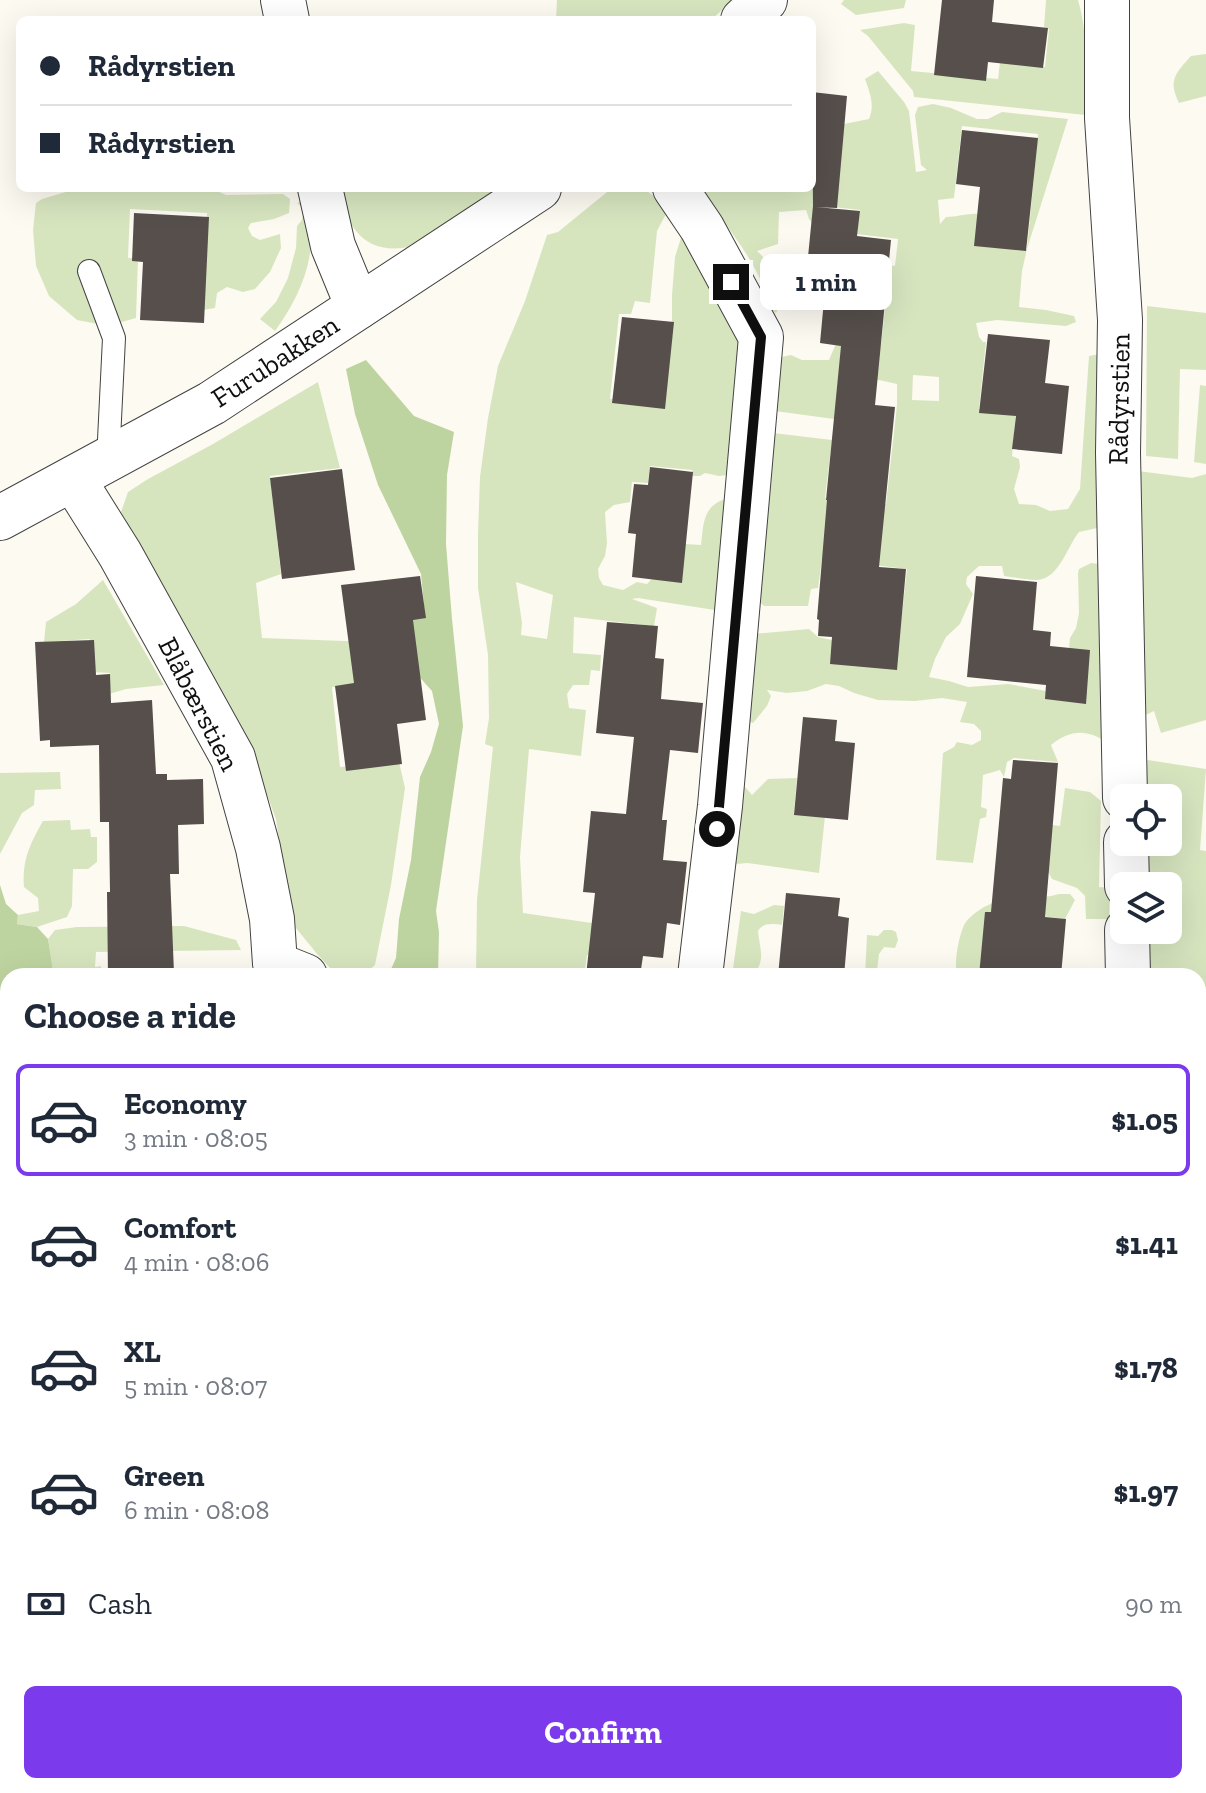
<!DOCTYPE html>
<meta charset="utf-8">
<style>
body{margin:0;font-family:"Zilla Slab",serif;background:#f6f6f7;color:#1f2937;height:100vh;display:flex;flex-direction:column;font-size:30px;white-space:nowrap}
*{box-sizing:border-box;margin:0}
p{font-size:26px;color:#747a83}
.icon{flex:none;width:44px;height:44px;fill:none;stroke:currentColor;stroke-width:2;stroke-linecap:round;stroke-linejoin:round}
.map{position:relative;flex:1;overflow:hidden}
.sheet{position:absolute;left:0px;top:968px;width:1206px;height:826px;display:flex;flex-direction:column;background:#fff;border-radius:24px 24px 0 0;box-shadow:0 8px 32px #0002}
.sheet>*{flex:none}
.hud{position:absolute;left:16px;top:16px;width:800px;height:176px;border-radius:12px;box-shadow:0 8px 32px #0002;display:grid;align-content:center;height:176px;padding:0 24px;background:#fff}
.buttons{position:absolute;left:1110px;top:784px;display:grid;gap:16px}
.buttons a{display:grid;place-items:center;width:72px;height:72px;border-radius:12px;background:#fff;box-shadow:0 8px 32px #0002;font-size:40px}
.end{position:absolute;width:36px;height:36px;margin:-18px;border:10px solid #0f0f0f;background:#fff;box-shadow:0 0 0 4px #fff}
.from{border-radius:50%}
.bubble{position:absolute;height:56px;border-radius:12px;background:#fff;box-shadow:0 8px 32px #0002;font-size:26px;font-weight:700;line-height:56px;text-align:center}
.hud b{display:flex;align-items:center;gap:28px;height:76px;font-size:30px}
.hud b+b{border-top:2px solid #e0e1e3}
.hud i{width:20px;height:20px;background:#1f2937}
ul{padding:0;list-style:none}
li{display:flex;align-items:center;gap:24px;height:112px;margin:0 16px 12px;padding:0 8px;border:4px solid transparent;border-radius:12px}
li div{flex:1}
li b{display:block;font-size:30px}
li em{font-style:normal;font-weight:700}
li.active{border-color:#7c3aed}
li>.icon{width:72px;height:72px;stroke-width:1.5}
h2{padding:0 24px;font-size:36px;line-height:96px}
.pay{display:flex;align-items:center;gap:20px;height:88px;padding:0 24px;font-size:30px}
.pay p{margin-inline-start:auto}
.button{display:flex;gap:16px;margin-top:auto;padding:16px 24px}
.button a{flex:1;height:92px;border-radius:12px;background:#7c3aed;color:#fff;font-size:32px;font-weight:700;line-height:92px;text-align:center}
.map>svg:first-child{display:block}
.green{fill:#d7e5bf;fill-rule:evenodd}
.forest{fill:#bed4a0}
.building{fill:#564f4c}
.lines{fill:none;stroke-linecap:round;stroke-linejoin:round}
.service-casing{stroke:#424242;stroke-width:24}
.minor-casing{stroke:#424242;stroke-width:46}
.tertiary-casing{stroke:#424242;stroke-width:46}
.service{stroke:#fff;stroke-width:22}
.minor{stroke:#fff;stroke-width:44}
.tertiary{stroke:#fff;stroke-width:44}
.route{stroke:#0f0f0f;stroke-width:10}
.labels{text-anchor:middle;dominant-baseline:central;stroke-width:8;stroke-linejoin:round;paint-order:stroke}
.street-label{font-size:28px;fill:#0f0f0f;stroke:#fff}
</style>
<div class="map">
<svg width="1206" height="1793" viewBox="0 0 1206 1793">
<rect width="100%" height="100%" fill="#fdfaf2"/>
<g class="green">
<path d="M557 0H733L711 20H556Z"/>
<path d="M844 0H906L904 8 856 15 841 4Z"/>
<path d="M1046 0H1078C1089 37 1086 77 1085 115L914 97 913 91 868 36 860 30 904 23 915 25 911 71 998 79 1000 62 1045 67 1049 29 1044 27Z"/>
<path d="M1206 54V96L1179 103C1168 80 1175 74 1191 56Z"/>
<path d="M878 71 904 102 909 111 916 172 927 170 921 165 915 115 918 107 933 104 951 108 977 119H988L1002 112 1068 119 1027 249 1022 271 1019 307 1046 310 1074 316 1076 322 1066 326 997 320 976 323 979 337 983 342H986L979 409 1016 413 1012 456 1019 459 1020 467 1014 489 1019 504 1036 505 1050 511 1068 509 1080 489 1089 356 1100 354 1103 499 1097 528 1079 532C1067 547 1059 579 1037 580 1026 580 1014 577 1004 576L1002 566H979L967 577 966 584 973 594 960 624 946 637 935 659 929 677 949 681 968 687 1008 684 1046 691 1066 681 1070 638 1076 628 1079 613 1078 573 1079 569 1091 563 1100 564 1108 743C1087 729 1071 729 1051 745L1058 762 1014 758 1007 762 1004 777 1000 770 983 775 981 807 987 809 986 817 980 819 973 863 936 860 943 753 954 747 957 742 972 745 981 740V731L974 724 960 722 967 702 942 698 915 701 878 700 854 693 839 686 826 684 807 691 787 693 767 690 771 696 767 706 753 723 747 721 753 634 809 629 818 637 832 640V662L896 668 907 569 822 559 818 588 811 589 808 606H764L756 599 773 433 832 440 825 498 886 504 897 405V384L879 380 865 381 834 419 775 411 777 358 791 355 802 360H829L837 341 881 345 890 265 895 266 898 239 857 234 860 210 833 207 820 211 818 230 809 219 806 210 779 212 778 244 757 251C771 263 777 282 783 299L776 313C765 306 765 291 760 279 746 248 719 216 698 188H812V176L837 179 844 124 869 119C875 105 870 93 865 79ZM962 126 1038 134 1027 249 976 245 979 214C968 213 958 217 946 217L940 224 938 200 954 198ZM913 375 939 377V401L912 400Z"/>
<path d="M79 188H214L215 190 226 195 283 194 290 199 289 213 274 219 251 223 248 228 252 236 260 240 280 234 281 248 270 272 255 289 243 292 227 287 217 293 215 308 203 310 207 213 130 209 128 258H138L136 318 108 326 77 320 49 296 36 266 33 230 36 203 42 199Z"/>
<path d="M335 188H505L419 245C366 258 351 233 335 188Z"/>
<path d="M612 188H643L669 208 657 231 650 303 635 301 631 314H619L610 399 663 404 672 319V295L675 257 684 228 743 343 727 475 719 476 705 473 700 476H692V470L650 466 648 483 632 482 630 502 614 505 605 512 607 543 605 556 598 569 599 578 603 585 623 590 637 582 647 584 685 544 701 545C704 519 703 505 731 497L721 611 638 598 632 599 657 608 654 626 574 617 573 653 601 655 600 671 591 670 589 685H573L567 694 569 708 586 710 581 756 529 749 520 857 523 913 640 930 641 960 587 955 584 976H476L477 900 493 747 485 744 489 718 488 655 478 588V533L480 477 488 418 498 366 525 301 547 235 558 232ZM516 582 553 595 547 639 521 635 522 623Z"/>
<path d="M307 200C308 215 312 230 311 244 309 276 293 306 275 331L260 319 276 302 288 278 296 248 297 226 302 220 304 209 297 203Z"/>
<path d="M1147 306 1206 313V370L1180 369 1178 459 1146 456Z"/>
<path d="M318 382 340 468 270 476 281 574 256 583 262 638 372 642 376 683 332 687 340 767 399 762 405 788 391 885 375 965 362 976H346L331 969 318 955 291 922 276 819 260 776 159 580 121 512 128 492 148 479 213 444Z"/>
<path d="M1200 385 1206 386V464L1194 462Z"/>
<path d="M1138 471 1192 478 1206 474V720L1161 733 1154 711 1137 719Z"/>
<path d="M103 580 164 685 126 689 109 694 110 673 92 672 90 639 44 642 46 622 76 604Z"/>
<path d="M1148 760 1206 769 1200 850 1206 851V987L1198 988V976H1145L1144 930H1168V886H1143L1141 842H1168V798H1139L1137 762Z"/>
<path d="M60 772 61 789 35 790 34 805 22 813 0 854V773Z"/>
<path d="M797 778 794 813 825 816 819 873 747 863 736 864 730 860 734 788 745 787 752 795 768 779Z"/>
<path d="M1065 788 1090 792 1101 801 1099 887 1110 888 1109 919H1086L1085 896 1077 888 1052 879 1047 869 1052 825 1060 826Z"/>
<path d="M70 820 71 830 90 829 91 837H97V862L88 869H73L72 906 67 917 37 927 17 924 18 915 39 911 38 898 24 887C22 860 30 844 43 821Z"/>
<path d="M1059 894H1070L1075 900 1065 919 1017 913 986 922 979 976H957C954 962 958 939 964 925 970 914 989 903 1001 900 1019 896 1038 900 1059 894Z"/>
<path d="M774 905 784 906 782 925C772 924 764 922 758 931 760 951 766 959 753 976H732L741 911 754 914Z"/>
<path d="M184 926 236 940 241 950 96 952 95 967 101 966V976H54L48 939 55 930 77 927Z"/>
<path d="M884 930H892L896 932 898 940 895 948 884 947 879 954 877 971 881 976H865L867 935 878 936Z"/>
<path d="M1206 1270V1376L1198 1375V1271Z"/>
</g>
<g class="forest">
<path d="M366 360 414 416 454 432 447 475 446 544 452 619 463 726 436 911 439 932 438 976H388L396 958 399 919 411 860 420 777 431 752 439 724 432 691 370 622 425 616 421 574 378 485 355 414 346 369Z"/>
<path d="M0 885 6 904 18 915 17 924 37 927 48 939 54 976H8V1786H496L497 1793H0Z"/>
<path d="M1198 1496H1206V1793H547L546 1786H1198Z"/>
</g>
<g class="building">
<path d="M942 0H994L992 22 1048 28 1043 68 988 62 986 81 934 75Z"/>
<path d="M812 92 847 96 837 208 816 207 860 211 857 236 891 240 875 405 895 407 879 567 906 569 897 670 830 664 832 637 818 636 819 620 817 619 827 500H826L841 346 820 343 824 300 804 298 813 206Z"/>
<path d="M962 130 1038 138 1026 251 974 246 980 187 956 184Z"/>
<path d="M134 213 209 217 204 323 140 320 143 262 132 261Z"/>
<path d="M622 317 674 322 665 409 612 403Z"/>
<path d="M988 334 1050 340 1045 383 1069 386 1062 454 1012 449 1016 416 979 413Z"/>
<path d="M650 467 693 472 682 583 632 577 636 534 628 533 634 484 648 485Z"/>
<path d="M342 469 355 570 282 579 270 478Z"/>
<path d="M420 576 426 618 413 620 426 720 397 724 402 764 346 771 335 686 354 683 341 585Z"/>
<path d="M976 576 1037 582 1033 630 1051 632 1050 646 1090 650 1086 704 1045 699 1046 685 967 677Z"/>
<path d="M607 622 658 626 655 658 664 659 661 699 703 703 698 753 670 750 662 820H667L663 860 687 862 680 925 667 923 663 958 643 956 640 976H586L595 893 583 892 591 811 626 814 634 737 596 733Z"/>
<path d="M94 640 96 675 110 674 111 703 152 700 156 774H167V780L203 779 204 824 178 825 179 874H170L174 973H168V976H108L107 892H110L109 822H100L99 745 50 747V740L40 741 35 642Z"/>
<path d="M803 717 837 720 835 741 855 743 848 820 794 815Z"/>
<path d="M1013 760 1058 763 1045 917 1066 919 1061 976H979L985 912H991L1003 778 1011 779Z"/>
<path d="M786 893 840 898 838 916 849 918 844 976H778Z"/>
</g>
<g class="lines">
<g class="service-casing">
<path id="service" d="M89 271 114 338 108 460"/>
</g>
<g class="minor-casing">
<g id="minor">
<path d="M283 0 287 20"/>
<path d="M1107 0V118L1120 320 1118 453 1125 798"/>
<path d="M320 188 333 246 358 307"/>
<path d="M675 188 702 228 761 337 720 806 700 976"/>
<path d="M73 479 120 554 233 758 258 848 272 919 275 964 305 976"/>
<path d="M1126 842 1127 886"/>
<path d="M1127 930 1128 976"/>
</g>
</g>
<g class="tertiary-casing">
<g id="tertiary">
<path d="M743 20 765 0"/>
<path d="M0 518 212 403 539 188"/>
</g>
</g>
<use href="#service" class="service"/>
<use href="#minor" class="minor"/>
<use href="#tertiary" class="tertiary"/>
</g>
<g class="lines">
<path class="route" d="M717 829 761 337 731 282"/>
</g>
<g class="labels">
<g class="street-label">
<text transform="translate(275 361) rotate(-33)">Furubakken</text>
<text transform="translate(1119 399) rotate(-89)">Rådyrstien</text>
<text transform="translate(199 704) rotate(63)">Blåbærstien</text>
</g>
</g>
</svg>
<div class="buttons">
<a><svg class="icon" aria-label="locate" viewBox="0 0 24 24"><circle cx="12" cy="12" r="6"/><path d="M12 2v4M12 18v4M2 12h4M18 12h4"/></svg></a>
<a><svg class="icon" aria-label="layers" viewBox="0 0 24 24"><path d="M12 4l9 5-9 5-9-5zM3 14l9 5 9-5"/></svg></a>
</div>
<i class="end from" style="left:717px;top:829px"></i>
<i class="end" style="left:731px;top:282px"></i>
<div class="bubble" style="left:760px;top:254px;width:132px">1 min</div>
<div class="hud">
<b><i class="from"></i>Rådyrstien</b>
<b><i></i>Rådyrstien</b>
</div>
<section class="sheet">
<h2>Choose a ride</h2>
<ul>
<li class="active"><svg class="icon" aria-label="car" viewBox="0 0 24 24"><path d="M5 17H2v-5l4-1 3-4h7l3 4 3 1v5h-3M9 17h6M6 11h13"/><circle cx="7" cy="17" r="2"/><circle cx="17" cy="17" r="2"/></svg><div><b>Economy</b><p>3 min · 08:05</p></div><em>$1.05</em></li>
<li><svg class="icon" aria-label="car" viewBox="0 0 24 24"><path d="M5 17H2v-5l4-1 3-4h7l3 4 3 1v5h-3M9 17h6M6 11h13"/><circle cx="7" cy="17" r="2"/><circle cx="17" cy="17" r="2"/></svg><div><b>Comfort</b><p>4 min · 08:06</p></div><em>$1.41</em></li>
<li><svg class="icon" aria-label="car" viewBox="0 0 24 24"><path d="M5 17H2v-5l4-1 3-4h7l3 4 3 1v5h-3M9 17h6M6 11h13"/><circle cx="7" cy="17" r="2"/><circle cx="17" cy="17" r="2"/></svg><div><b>XL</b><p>5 min · 08:07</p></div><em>$1.78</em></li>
<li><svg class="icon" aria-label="car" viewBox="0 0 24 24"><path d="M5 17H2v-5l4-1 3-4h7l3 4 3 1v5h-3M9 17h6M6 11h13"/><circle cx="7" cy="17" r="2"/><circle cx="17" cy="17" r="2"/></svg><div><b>Green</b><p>6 min · 08:08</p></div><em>$1.97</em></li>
</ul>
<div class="pay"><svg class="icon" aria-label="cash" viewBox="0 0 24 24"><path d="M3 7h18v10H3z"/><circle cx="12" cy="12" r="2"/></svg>Cash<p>90 m</p></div>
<div class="button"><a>Confirm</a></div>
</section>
</div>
